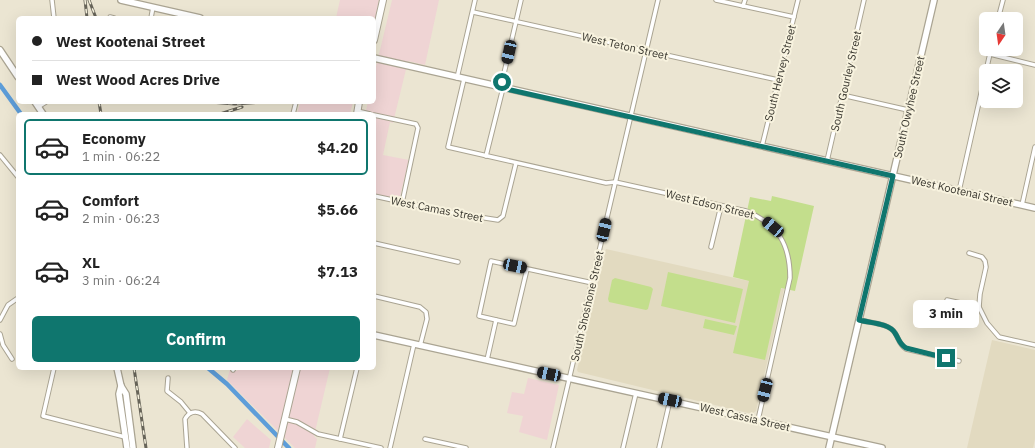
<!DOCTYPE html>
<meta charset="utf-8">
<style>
body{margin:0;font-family:"IBM Plex Sans",sans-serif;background:#f6f6f6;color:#222;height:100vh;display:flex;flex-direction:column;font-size:15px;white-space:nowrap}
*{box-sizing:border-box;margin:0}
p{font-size:13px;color:#767676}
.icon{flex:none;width:22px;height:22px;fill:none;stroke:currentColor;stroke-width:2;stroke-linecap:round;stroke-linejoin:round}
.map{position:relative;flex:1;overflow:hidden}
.side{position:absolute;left:16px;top:112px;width:360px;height:258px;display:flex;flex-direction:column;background:#fff;border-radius:6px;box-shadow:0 4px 16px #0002}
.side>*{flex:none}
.banner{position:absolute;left:16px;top:16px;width:360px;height:88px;border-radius:6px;box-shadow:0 4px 16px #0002;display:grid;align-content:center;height:88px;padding:0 16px;background:#fff}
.needle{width:26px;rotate:193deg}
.tools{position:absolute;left:979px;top:12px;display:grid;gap:8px}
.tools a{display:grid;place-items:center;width:44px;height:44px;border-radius:6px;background:#fff;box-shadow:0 4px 16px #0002;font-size:20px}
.end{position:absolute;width:18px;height:18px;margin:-9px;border:5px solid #0f766e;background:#fff;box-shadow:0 0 0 2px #fff}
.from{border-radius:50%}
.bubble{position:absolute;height:28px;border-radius:6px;background:#fff;box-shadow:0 4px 16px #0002;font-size:13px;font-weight:700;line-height:28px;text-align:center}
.car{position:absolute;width:12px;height:24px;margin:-12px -6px;border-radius:5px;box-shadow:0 0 3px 1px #0007;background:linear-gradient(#222 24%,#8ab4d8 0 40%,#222 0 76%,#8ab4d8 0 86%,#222 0)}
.banner b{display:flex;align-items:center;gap:14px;height:38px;font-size:15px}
.banner b+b{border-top:1px solid #e0e0e0}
.banner i{width:10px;height:10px;background:#222}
ul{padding:7px 0 0;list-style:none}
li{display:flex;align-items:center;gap:12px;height:56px;margin:0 8px 6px;padding:0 8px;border:2px solid transparent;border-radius:6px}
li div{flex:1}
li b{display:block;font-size:15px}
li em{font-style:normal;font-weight:700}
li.current{border-color:#0f766e}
li>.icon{width:36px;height:36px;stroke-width:1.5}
.primary-button{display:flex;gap:8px;margin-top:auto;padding:8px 16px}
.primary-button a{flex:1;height:46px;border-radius:6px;background:#0f766e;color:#fff;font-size:16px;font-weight:700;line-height:46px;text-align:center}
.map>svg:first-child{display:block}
.commercial{fill:#efd4d4}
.built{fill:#e2dac0}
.green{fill:#c3de8c}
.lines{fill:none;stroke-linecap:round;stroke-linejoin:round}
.canal{stroke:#5d9dd9;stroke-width:4.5}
.street-casing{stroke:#aaa492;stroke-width:5.5}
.secondary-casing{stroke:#aaa492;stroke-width:8}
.primary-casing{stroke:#aaa492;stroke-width:8}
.street{stroke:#fff;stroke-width:3.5}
.secondary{stroke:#fff;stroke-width:5.5}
.primary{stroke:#fff;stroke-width:6}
.rail-casing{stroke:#676459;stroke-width:3}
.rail{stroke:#f8f3df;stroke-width:1.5;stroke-dasharray:4.5;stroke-linecap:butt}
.route{stroke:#0f766e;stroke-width:5}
.labels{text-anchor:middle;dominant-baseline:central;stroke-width:4;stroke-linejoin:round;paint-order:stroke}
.street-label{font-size:11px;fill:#38362e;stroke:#f8f3df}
</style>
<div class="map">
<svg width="1035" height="448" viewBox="0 0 1035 448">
<rect width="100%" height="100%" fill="#ebe5d2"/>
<g class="commercial">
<path d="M340 0H379L374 24V18H336Z"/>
<path d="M392 0H439L425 65 408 61 393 123 390 122 383 155 409 160 399 200 374 194V114H365L368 102H374V75Z"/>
<path d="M300 102H353L350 114H297Z"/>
<path d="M238 368H330L314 436 317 439 315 448H295L227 380 230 369 237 371Z"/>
<path d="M528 378 559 385 547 440 519 432 523 416 507 413 512 392 524 394Z"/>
<path d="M247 419 271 440 269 448H245L233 437Z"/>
</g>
<g class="built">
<path d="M606 249 784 289 756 411 752 414 578 372 577 370Z"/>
<path d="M992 340 1035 350V439L1033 448H967Z"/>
</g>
<g class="green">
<path d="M772 196 814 206 795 291 781 288 765 360 733 353 749 281 733 277 750 197 771 201Z"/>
<path d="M668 272 743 289 735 323 661 306Z"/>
<path d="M615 278 651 287 653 289 648 309 646 310 609 302 608 299 612 280Z"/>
<path d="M705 319 737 326 734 335 703 328Z"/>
</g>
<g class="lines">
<g class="canal">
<path d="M0 85 21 114"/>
<path d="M208 368 227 384 289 448"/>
</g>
<g class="street-casing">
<g id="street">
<path d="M52 0 54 18"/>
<path d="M716 0 794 17"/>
<path d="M743 6 745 0"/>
<path d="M473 12 778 80"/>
<path d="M110 17 114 18"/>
<path d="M151 18 153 7"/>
<path d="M998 19 1003 0"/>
<path d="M990 54 1035 65"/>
<path d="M457 78 475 0"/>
<path d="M464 79 448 147 606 183 615 182 746 211C778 224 790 244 790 278L758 420"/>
<path d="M842 95 908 110"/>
<path d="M38 107 46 102"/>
<path d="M357 111 370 114"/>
<path d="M293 114 296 102"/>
<path d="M374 115 416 124 418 128 402 203"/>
<path d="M762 146 798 0"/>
<path d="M0 155 18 177"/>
<path d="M486 156 502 92V82L521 0"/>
<path d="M827 161 864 0"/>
<path d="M959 191 991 49"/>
<path d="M374 196 453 213 498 220 503 216 516 163"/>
<path d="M1022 205 1035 147"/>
<path d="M374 243 458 262"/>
<path d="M711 247 721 206"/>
<path d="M969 253 982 257 985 261 986 267 980 294 979 307 987 323 999 337 1035 345"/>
<path d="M527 269 514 324 479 316 491 261 588 282 592 283"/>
<path d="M374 296 420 307 426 312 427 319 420 346"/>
<path d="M947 300 979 307"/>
<path d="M0 320 8 305 18 298"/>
<path d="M859 320C870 323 889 323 895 333 899 339 899 344 906 349L959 361"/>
<path d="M0 334 3 345 12 359"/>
<path d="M487 360 496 320"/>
<path d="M54 368 43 416 125 437"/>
<path d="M233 370 234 368"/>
<path d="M168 378 167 391 181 402 190 413"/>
<path d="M285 419 297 422 318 434 381 448"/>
<path d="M340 439 357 368"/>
<path d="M425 439 466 448"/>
<path d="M187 448 185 419C189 412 195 410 202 414L235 448"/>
<path d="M390 448 414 344"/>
<path d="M553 448 658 0"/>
<path d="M623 448 636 393"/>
<path d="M659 448 670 400"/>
</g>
</g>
<g class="secondary-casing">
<g id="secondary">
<path d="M121 0 200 18"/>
<path d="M0 50 18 77"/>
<path d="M374 58 1035 208"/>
<path d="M35 102 43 114"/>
<path d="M374 335 882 448"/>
<path d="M117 368 121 386 126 394 133 448"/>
<path d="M121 386 119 394 127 448"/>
<path d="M829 448 934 0"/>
</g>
</g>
<g class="primary-casing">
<g id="primary">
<path d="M374 40 383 0"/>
<path d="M357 114 359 102"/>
<path d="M278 448 297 368"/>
</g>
</g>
<use href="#street" class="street"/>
<use href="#secondary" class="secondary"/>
<use href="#primary" class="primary"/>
<g class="rail-casing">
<g id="rail">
<path d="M85 0 87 18"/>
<path d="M89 0 96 18"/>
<path d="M99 102 101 114"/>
<path d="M210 102 235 104 261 102"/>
<path d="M220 114 242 107"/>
<path d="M134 368 146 448"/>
</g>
</g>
<use href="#rail" class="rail"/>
</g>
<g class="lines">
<path class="route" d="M502 82V88L893 176 859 320C870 323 889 323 895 333 899 339 899 344 906 348L946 358"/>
</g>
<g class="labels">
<g class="street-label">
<text transform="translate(625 46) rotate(13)">West Teton Street</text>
<text transform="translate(780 73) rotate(-76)">South Hervey Street</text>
<text transform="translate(846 81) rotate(-77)">South Gourley Street</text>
<text transform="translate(909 107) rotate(-77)">South Owyhee Street</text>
<text transform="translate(962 191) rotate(13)">West Kootenai Street</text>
<text transform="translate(710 204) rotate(14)">West Edson Street</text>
<text transform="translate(437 209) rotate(11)">West Camas Street</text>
<text transform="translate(587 306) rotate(-77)">South Shoshone Street</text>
<text transform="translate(745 417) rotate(13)">West Cassia Street</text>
</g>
</g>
</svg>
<div class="tools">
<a><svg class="needle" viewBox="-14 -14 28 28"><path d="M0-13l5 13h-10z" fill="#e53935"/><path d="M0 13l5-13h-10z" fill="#767676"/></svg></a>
<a><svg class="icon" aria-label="layers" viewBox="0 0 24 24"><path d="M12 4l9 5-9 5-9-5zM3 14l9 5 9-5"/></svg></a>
</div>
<i class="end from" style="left:502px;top:82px"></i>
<i class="end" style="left:946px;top:358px"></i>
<div class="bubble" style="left:913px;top:300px;width:66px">3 min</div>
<i class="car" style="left:509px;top:52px;rotate:193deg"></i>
<i class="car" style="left:773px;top:227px;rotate:310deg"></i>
<i class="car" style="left:604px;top:230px;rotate:13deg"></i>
<i class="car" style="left:515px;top:266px;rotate:102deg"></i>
<i class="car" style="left:549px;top:374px;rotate:282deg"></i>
<i class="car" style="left:765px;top:390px;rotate:194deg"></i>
<i class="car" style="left:670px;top:400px;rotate:282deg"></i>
<div class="banner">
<b><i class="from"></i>West Kootenai Street</b>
<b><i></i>West Wood Acres Drive</b>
</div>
<section class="side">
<ul>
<li class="current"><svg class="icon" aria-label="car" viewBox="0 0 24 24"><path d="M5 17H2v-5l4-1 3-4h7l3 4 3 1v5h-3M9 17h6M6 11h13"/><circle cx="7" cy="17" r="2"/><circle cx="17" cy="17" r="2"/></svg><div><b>Economy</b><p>1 min · 06:22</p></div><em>$4.20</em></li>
<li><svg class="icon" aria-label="car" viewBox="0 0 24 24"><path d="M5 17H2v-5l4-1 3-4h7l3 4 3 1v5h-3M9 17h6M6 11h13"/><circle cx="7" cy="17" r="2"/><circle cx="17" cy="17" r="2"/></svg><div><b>Comfort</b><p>2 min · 06:23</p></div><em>$5.66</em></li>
<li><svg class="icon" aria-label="car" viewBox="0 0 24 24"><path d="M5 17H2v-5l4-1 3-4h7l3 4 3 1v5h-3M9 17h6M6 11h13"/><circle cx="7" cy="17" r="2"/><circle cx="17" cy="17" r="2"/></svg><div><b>XL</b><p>3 min · 06:24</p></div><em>$7.13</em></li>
</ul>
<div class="primary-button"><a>Confirm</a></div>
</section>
</div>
